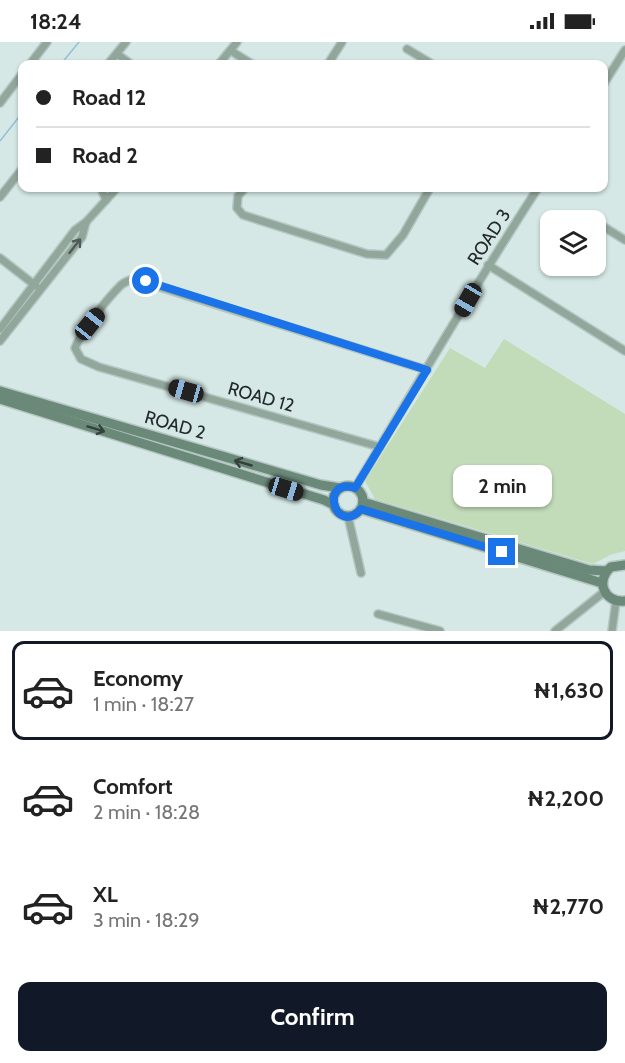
<!DOCTYPE html>
<meta charset="utf-8">
<style>
body{margin:0;font-family:Cabin,sans-serif;background:#f6f6f6;color:#222;height:100vh;display:flex;flex-direction:column;font-size:22px;white-space:nowrap}
*{box-sizing:border-box;margin:0}
p{font-size:20px;color:#767676}
.icon{flex:none;width:33px;height:33px;fill:none;stroke:currentColor;stroke-width:2;stroke-linecap:round;stroke-linejoin:round}
.map{position:relative;height:589px;overflow:hidden}
.details{display:flex;flex-direction:column;background:#fff;flex:1}
.details>*{flex:none}
.guide{position:absolute;left:18px;top:18px;width:590px;height:132px;border-radius:12px;box-shadow:0 2px 4px #0004;display:grid;align-content:center;height:132px;padding:0 18px;background:#fff}
.buttons{position:absolute;left:540px;top:168px;display:grid;gap:12px}
.buttons a{display:grid;place-items:center;width:66px;height:66px;border-radius:12px;background:#fff;box-shadow:0 2px 4px #0004;font-size:30px}
.end{position:absolute;width:27px;height:27px;margin:-14px;border:8px solid #1a73e8;background:#fff;box-shadow:0 0 0 3px #fff}
.from{border-radius:50%}
.bubble{position:absolute;height:42px;border-radius:12px;background:#fff;box-shadow:0 2px 4px #0004;font-size:20px;font-weight:700;line-height:42px;text-align:center}
.car{position:absolute;width:18px;height:36px;margin:-18px -9px;border-radius:8px;box-shadow:0 0 4px 2px #0007;background:linear-gradient(#222 24%,#8ab4d8 0 40%,#222 0 76%,#8ab4d8 0 86%,#222 0)}
.guide b{display:flex;align-items:center;gap:21px;height:57px;font-size:22px}
.guide b+b{border-top:2px solid #e0e0e0}
.guide i{width:15px;height:15px;background:#222}
ul{padding:10px 0 0;list-style:none}
li{display:flex;align-items:center;gap:18px;height:99px;margin:0 12px 9px;padding:0 6px;border:3px solid transparent;border-radius:12px}
li div{flex:1}
li b{display:block;font-size:22px}
li em{font-style:normal;font-weight:700}
li.active{border-color:#111827}
li>.icon{width:54px;height:54px;stroke-width:1.5}
.action{display:flex;gap:12px;margin-top:auto;padding:12px 18px}
.action a{flex:1;height:69px;border-radius:12px;background:#111827;color:#fff;font-size:24px;font-weight:700;line-height:69px;text-align:center}
.status{display:flex;justify-content:space-between;align-items:center;height:42px;padding:0 30px;background:#fff;direction:ltr}
.status svg{height:16px;fill:currentColor}
.map>svg:first-child{display:block}
.green{fill:#c2dbb9}
.lines{fill:none;stroke-linecap:round;stroke-linejoin:round}
.stream{stroke:#91c0db;stroke-width:1.5}
.street-casing{stroke:#b5c6c3;stroke-width:10}
.secondary-casing{stroke:#b5c6c3;stroke-width:12}
.street{stroke:#92a79c;stroke-width:7}
.secondary{stroke:#6a8979;stroke-width:9}
.oneway{stroke:#4f5b56}
.oneway2{stroke:#34413c}
.route{stroke:#1a73e8;stroke-width:8}
.labels{text-anchor:middle;dominant-baseline:central;stroke-width:4.5;stroke-linejoin:round;paint-order:stroke}
.street-label{font-size:18px;fill:#222928;stroke:#d5e8e5}
</style>
<div class="status"><b>18:24</b><svg viewBox="0 0 49 12"><path d="M0 12V9h3v3zM5 12V6h3v6zM10 12V3h3v9zM15 12V0h3v12zM26 1h20v11H26zM47 4h2v5h-2z"/></svg></div>
<div class="map">
<svg width="625" height="589" viewBox="0 0 625 589">
<rect width="100%" height="100%" fill="#d5e8e5"/>
<path class="green" d="M504 297 625 372V509L610 513 593 522 375 457 365 439 450 306 485 326Z"/>
<g class="lines">
<g class="stream">
<path d="M61 22 79 0"/>
<path d="M0 99 22 71"/>
</g>
<g class="street-casing">
<g id="street">
<path d="M407 7 432 22"/>
<path d="M231 9 252 22"/>
<path d="M117 12 131 22"/>
<path d="M30 22 47 0"/>
<path d="M108 22 126 0"/>
<path d="M219 22 237 0"/>
<path d="M328 22 342 0"/>
<path d="M603 43 625 8"/>
<path d="M0 61 22 32"/>
<path d="M101 146 106 158"/>
<path d="M245 146 238 154 237 166 243 173 367 212 386 213 403 193 430 146"/>
<path d="M0 155 22 127"/>
<path d="M596 180 625 198"/>
<path d="M0 216 36 244"/>
<path d="M488 223 625 309"/>
<path d="M0 287 75 188 86 180 117 146"/>
<path d="M0 299 82 195 86 180"/>
<path d="M380 405 99 325 81 317 75 306C82 288 107 257 121 243 125 240 129 238 134 237L427 328"/>
<path d="M355 446C416 345 474 244 538 146"/>
<path d="M348 474 361 531"/>
<path d="M378 572 440 589"/>
<path d="M555 589 604 550"/>
<path d="M612 589 616 559"/>
</g>
</g>
<g class="secondary-casing">
<g id="secondary">
<path d="M0 349 321 443 340 446"/>
<path d="M0 357 324 458 334 463"/>
<circle cx="348" cy="459" r="15"/>
<path d="M363 460 589 528 606 529"/>
<path d="M361 467 602 541"/>
<path d="M625 523 611 525C595 539 604 561 625 559"/>
</g>
</g>
<use href="#street" class="street"/>
<use href="#secondary" class="secondary"/>
</g>
<defs><path id="oneway-shaft" d="M-6 0H5M1.5-3L5.5 0L1.5 3" fill="none" stroke-width="1.6" stroke-linecap="round" stroke-linejoin="round" transform="scale(1.5)"/></defs>
<use class="oneway" href="#oneway-shaft" transform="translate(75 204) rotate(-52)"/>
<g class="oneway2">
<use href="#oneway-shaft" transform="translate(96 387) rotate(17)"/>
<use href="#oneway-shaft" transform="translate(243 421) rotate(-164)"/>
</g>
<g class="lines">
<path class="route" d="M146 239 427 328 355 446C318 435 336 496 361 467L502 510"/>
</g>
<g class="labels">
<g class="street-label">
<text transform="translate(489 195) rotate(-57)">ROAD 3</text>
<text transform="translate(261 355) rotate(16)">ROAD 12</text>
<text transform="translate(175 383) rotate(16)">ROAD 2</text>
</g>
</g>
</svg>
<div class="buttons">
<a><svg class="icon" aria-label="layers" viewBox="0 0 24 24"><path d="M12 4l9 5-9 5-9-5zM3 14l9 5 9-5"/></svg></a>
</div>
<i class="end from" style="left:146px;top:239px"></i>
<i class="end" style="left:502px;top:510px"></i>
<div class="bubble" style="left:453px;top:423px;width:99px">2 min</div>
<i class="car" style="left:468px;top:258px;rotate:210deg"></i>
<i class="car" style="left:90px;top:282px;rotate:39deg"></i>
<i class="car" style="left:186px;top:349px;rotate:286deg"></i>
<i class="car" style="left:286px;top:447px;rotate:107deg"></i>
<div class="guide">
<b><i class="from"></i>Road 12</b>
<b><i></i>Road 2</b>
</div>
</div>
<section class="details">
<ul>
<li class="active"><svg class="icon" aria-label="car" viewBox="0 0 24 24"><path d="M5 17H2v-5l4-1 3-4h7l3 4 3 1v5h-3M9 17h6M6 11h13"/><circle cx="7" cy="17" r="2"/><circle cx="17" cy="17" r="2"/></svg><div><b>Economy</b><p>1 min · 18:27</p></div><em>₦1,630</em></li>
<li><svg class="icon" aria-label="car" viewBox="0 0 24 24"><path d="M5 17H2v-5l4-1 3-4h7l3 4 3 1v5h-3M9 17h6M6 11h13"/><circle cx="7" cy="17" r="2"/><circle cx="17" cy="17" r="2"/></svg><div><b>Comfort</b><p>2 min · 18:28</p></div><em>₦2,200</em></li>
<li><svg class="icon" aria-label="car" viewBox="0 0 24 24"><path d="M5 17H2v-5l4-1 3-4h7l3 4 3 1v5h-3M9 17h6M6 11h13"/><circle cx="7" cy="17" r="2"/><circle cx="17" cy="17" r="2"/></svg><div><b>XL</b><p>3 min · 18:29</p></div><em>₦2,770</em></li>
</ul>
<div class="action"><a>Confirm</a></div>
</section>
